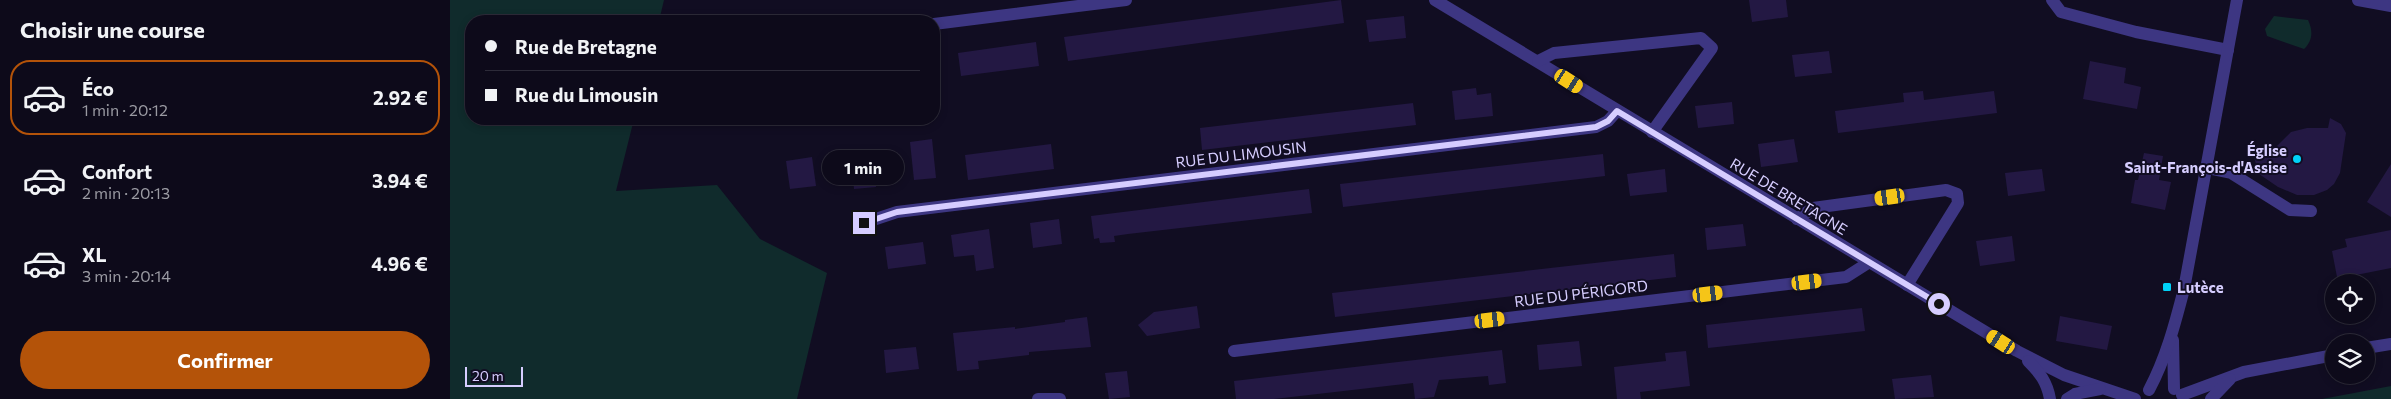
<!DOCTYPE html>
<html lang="fr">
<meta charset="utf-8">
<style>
body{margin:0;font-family:Commissioner,sans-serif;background:#161323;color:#f1f3f6;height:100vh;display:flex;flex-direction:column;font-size:19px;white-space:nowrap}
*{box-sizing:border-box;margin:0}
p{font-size:16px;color:#9a9aa2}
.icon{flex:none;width:28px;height:28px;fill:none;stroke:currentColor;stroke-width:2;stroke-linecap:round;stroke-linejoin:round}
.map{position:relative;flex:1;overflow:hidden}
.drawer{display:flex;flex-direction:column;background:#0d0a1a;width:450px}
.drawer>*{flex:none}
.guide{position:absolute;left:15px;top:15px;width:475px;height:110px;border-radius:20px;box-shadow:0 2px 8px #0003,0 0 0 1px #2d2b39;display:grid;align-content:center;height:110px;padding:0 20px;background:#0d0a1a}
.controls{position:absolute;left:1875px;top:274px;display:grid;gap:10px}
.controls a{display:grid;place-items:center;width:50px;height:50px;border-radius:50%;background:#0d0a1a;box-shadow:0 2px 8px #0003,0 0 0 1px #2d2b39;font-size:25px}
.scale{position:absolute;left:15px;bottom:12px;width:58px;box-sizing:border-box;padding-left:5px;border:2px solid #d6cdff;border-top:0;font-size:14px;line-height:18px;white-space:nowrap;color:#d6cdff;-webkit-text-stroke:4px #110d22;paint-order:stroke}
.end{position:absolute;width:22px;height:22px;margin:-11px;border:6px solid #d6cdff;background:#111;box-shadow:0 0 0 2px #111}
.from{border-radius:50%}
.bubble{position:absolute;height:35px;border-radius:18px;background:#0d0a1a;box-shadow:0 2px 8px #0003,0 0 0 1px #2d2b39;font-size:16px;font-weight:700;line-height:35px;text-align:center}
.car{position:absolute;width:15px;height:30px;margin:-15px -8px;border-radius:6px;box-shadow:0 0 4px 1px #0007;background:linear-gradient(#f5c518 24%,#345 0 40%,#f5c518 0 76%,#345 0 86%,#f5c518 0)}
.guide b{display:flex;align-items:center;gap:18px;height:48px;font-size:19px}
.guide b+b{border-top:1px solid #2d2b39}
.guide i{width:12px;height:12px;background:#f1f3f6}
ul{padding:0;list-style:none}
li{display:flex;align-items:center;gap:15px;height:75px;margin:0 10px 8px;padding:0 10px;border:2px solid transparent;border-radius:20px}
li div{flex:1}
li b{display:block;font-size:19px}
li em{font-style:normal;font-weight:700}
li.active{border-color:#b45309}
li>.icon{width:45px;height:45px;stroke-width:1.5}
h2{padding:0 20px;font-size:22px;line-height:60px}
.action{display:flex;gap:10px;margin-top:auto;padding:10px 20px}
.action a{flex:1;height:58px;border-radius:30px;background:#b45309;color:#fff;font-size:20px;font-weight:700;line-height:58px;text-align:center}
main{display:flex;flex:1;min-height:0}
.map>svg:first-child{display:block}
.green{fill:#102b2c}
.building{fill:#231843}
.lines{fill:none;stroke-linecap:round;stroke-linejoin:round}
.minor{stroke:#3d3682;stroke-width:12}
.route{stroke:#d6cdff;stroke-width:6}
.poi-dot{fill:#00d2f8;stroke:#110d22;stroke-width:2}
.labels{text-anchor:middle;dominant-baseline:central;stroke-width:4;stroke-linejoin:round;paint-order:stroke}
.poi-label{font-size:15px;font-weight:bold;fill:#d6cdff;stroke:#110d22;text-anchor:end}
.street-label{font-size:15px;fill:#d6cdff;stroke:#110d22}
</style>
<main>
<section class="drawer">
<h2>Choisir une course</h2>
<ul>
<li class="active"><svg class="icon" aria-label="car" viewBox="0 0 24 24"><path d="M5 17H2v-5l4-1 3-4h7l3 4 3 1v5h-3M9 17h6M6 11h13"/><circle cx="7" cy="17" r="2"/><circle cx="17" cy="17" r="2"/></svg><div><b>Éco</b><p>1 min · 20:12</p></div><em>2.92 €</em></li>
<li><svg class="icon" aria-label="car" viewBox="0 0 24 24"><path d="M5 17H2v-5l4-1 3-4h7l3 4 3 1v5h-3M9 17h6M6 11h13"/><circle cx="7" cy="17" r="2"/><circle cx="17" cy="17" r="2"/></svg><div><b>Confort</b><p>2 min · 20:13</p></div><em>3.94 €</em></li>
<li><svg class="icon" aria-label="car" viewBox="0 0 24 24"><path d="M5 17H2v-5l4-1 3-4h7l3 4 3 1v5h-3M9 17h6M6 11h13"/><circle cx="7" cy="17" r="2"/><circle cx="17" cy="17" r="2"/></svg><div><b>XL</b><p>3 min · 20:14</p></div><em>4.96 €</em></li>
</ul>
<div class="action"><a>Confirmer</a></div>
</section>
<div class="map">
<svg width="1941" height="399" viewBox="0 0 1941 399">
<rect width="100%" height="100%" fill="#110d22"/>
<g class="green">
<path d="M0 0H214L209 21H21V119H184L166 191 267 185 310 239 377 273 347 399H0Z"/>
<path d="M1824 16 1858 20C1863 31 1863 40 1854 49L1817 36 1815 29Z"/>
<path d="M1941 386V399H1872Z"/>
</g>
<g class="building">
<path d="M891 0 894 23 618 61 614 37Z"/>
<path d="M1299 0H1336L1338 17 1302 22Z"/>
<path d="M954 16 956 38 919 42 916 20Z"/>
<path d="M586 42 589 66 511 76 508 53Z"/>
<path d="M1379 51 1382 73 1345 77 1342 55Z"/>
<path d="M1640 61 1676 68 1674 83 1691 87 1687 109 1633 99Z"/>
<path d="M1026 88 1027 95 1041 93 1043 116 1005 120 1002 91Z"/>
<path d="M1473 91 1474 100 1544 91 1547 113 1388 133 1385 111 1454 102 1453 93Z"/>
<path d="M1282 102 1284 124 1248 128 1245 106Z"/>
<path d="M963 103 966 125 752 150 750 128Z"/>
<path d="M1880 118 1891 124 1896 133 1890 173 1884 184 1877 190 1864 195H1847L1828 187 1809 174 1800 144 1818 155 1841 132 1857 128H1878Z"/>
<path d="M482 139 486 178 464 180 460 142Z"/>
<path d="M1344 139 1348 162 1311 167 1308 144Z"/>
<path d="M601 144 604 169 518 180 515 155Z"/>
<path d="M422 149 426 187 404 189 400 151Z"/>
<path d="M1694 153 1713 156 1709 180 1721 182 1715 210 1681 203 1685 180H1688Z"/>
<path d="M1153 154 1155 176 893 207 890 184Z"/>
<path d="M362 157 366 186 340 189 336 161Z"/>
<path d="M1941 164V217L1917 202Z"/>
<path d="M1215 169 1217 192 1180 196 1177 174Z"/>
<path d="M1592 169 1595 191 1558 196 1555 173Z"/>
<path d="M859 189 862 213 678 234 664 236 665 242 650 243 649 238 644 239 641 216Z"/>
<path d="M609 219 612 244 583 248 580 223Z"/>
<path d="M1293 224 1296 246 1257 250 1255 228Z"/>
<path d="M539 229 544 268 526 271 524 255 504 257 501 235Z"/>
<path d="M1941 230V268L1906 275 1908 282H1888L1882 251 1897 247 1895 239Z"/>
<path d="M1562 236 1565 261 1530 266 1526 241Z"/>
<path d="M473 242 476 264 438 269 435 247Z"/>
<path d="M1224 254 1226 277 885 317 882 293Z"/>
<path d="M747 306 750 328 697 336 688 325 704 312Z"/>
<path d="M1412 308 1415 331 1258 348 1256 325Z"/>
<path d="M1610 316 1662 326 1657 350 1606 341Z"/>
<path d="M637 317 641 347 579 352V355L528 361 529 369 507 371 503 333 565 327V329L615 322V320Z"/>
<path d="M1129 341 1132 366 1089 370 1087 345Z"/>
<path d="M466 347 469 369 436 373 434 350Z"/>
<path d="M1052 350 1056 383 1039 385 1038 376 989 380 984 397 965 399 963 383 824 399H786L784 381Z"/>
<path d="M1236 351 1240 386 1190 392 1191 399H1167L1164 367 1216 361 1215 353Z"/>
<path d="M677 371 680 397 659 399 655 373Z"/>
<path d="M1481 375 1484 397 1445 399 1442 379Z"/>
</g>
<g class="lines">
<g class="minor">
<path d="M985 0 1567 351 1614 375 1685 399"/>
<path d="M1602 0 1611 12 1686 32 1778 50"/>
<path d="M1908 0 1941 6"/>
<path d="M484 24 676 0"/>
<path d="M1088 61 1104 53 1251 38 1262 48 1202 132"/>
<path d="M1757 168 1781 173 1840 210 1861 211"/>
<path d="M1347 219 1363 208 1496 190 1507 194 1508 203 1457 285"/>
<path d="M414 223 447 212 1146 127 1158 121 1167 111"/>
<path d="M1723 340 1724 389"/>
<path d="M1916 348 1941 344"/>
<path d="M784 351 1396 277 1418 263"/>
<path d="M1578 361C1590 373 1597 382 1600 399"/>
<path d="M1699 390C1716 358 1725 324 1734 289L1787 0"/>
<path d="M1732 395 1794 372 1884 355"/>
<path d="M588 399H610"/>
<path d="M1617 399 1625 394 1650 389"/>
<path d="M1761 399 1780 379"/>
</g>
</g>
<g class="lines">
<path class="route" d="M414 223 447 212 1146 127 1158 121 1167 111 1489 304"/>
</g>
<g class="poi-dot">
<circle cx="1847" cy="159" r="5"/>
<rect x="1712" y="282" width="10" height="10" rx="2.5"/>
</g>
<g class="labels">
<g class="poi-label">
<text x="1837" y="150">Église<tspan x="1837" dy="17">Saint-François-d'Assise</tspan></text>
<text x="1727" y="287" text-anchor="start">Lutèce</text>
</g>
<g class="street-label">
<text transform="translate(791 154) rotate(-7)">RUE DU LIMOUSIN</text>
<text transform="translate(1339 196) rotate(31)">RUE DE BRETAGNE</text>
<text transform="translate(1131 293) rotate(-7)">RUE DU PÉRIGORD</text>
</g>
</g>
</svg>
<div class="controls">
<a><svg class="icon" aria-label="locate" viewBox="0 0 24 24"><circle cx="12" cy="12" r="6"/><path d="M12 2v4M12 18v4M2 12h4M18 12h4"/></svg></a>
<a><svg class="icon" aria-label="layers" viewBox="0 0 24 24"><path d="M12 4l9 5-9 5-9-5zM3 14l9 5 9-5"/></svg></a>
</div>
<div class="scale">20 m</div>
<i class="end from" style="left:1489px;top:304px"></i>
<i class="end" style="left:414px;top:223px"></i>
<div class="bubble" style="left:372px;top:150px;width:82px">1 min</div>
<i class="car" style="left:1119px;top:81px;rotate:122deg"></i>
<i class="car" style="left:1440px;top:197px;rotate:262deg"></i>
<i class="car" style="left:1357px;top:282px;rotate:83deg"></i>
<i class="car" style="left:1258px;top:294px;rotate:83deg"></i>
<i class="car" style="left:1040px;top:320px;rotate:83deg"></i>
<i class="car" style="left:1551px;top:342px;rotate:302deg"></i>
<div class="guide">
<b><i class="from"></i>Rue de Bretagne</b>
<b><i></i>Rue du Limousin</b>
</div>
</div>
</main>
